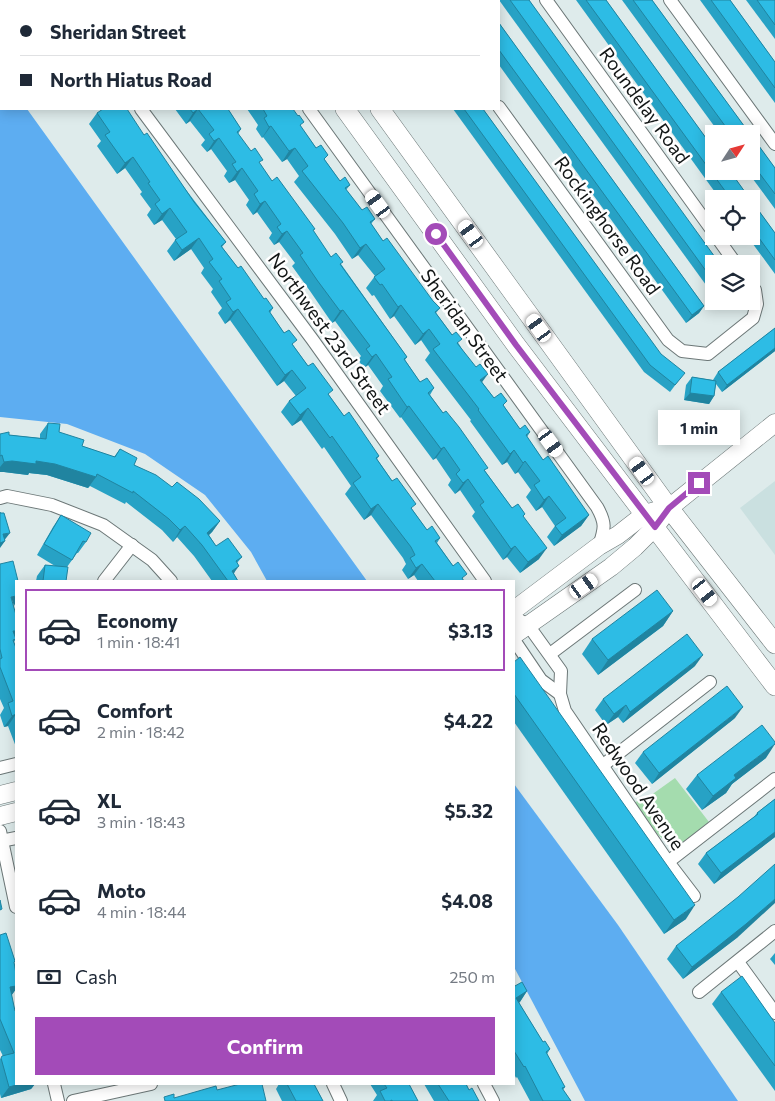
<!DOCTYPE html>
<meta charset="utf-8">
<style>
body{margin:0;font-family:Commissioner,sans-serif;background:#f6f6f7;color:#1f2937;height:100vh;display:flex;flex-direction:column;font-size:19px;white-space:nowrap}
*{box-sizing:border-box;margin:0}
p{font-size:16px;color:#747a83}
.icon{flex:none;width:28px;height:28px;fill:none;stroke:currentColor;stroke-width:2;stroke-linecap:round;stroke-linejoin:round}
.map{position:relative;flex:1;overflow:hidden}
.drawer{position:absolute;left:15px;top:580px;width:500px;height:505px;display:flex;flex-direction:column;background:#fff;border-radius:0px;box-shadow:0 2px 12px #0003}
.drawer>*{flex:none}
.top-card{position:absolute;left:0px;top:0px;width:500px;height:110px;box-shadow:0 2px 12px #0003;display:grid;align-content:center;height:110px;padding:0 20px;background:#fff}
.needle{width:32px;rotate:54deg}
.buttons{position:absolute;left:705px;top:125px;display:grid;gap:10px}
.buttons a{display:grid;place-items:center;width:55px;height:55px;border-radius:0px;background:#fff;box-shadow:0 2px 12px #0003;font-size:25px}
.end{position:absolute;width:22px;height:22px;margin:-11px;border:6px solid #a34bb8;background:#fff;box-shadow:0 0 0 2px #fff}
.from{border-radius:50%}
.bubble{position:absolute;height:35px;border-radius:0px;background:#fff;box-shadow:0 2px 12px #0003;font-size:16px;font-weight:700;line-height:35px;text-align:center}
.car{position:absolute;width:15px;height:30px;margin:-15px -8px;border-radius:6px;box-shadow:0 0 4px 1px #0007;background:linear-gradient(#fff 24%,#345 0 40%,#fff 0 76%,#345 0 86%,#fff 0)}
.top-card b{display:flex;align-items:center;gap:18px;height:48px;font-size:19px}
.top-card b+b{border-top:1px solid #e0e1e3}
.top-card i{width:12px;height:12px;background:#1f2937}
ul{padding:9px 0 0;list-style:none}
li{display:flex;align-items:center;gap:15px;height:82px;margin:0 10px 8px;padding:0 10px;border:2px solid transparent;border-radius:0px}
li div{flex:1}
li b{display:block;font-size:19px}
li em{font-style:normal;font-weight:700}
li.on{border-color:#a34bb8}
li>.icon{width:45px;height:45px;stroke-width:1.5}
.pay{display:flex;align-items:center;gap:12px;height:55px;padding:0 20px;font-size:19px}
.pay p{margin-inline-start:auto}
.button{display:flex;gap:10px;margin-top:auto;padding:10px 20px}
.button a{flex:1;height:58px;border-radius:0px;background:#a34bb8;color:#fff;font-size:20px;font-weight:700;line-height:58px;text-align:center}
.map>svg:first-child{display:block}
.built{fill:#cae0e0}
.green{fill:#a4dcae}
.water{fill:#5dadf1}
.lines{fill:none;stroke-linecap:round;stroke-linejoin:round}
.street-casing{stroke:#6c7777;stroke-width:14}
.secondary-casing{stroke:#6c7777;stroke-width:19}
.primary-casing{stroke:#6c7777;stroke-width:20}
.street{stroke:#fff;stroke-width:12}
.secondary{stroke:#fff;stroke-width:18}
.primary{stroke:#fff;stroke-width:19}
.wall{fill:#27a2c5}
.shaded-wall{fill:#2084a0}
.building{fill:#2dbce5;stroke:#2084a0}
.route{stroke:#a34bb8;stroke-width:6}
.labels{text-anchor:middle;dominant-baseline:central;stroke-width:5;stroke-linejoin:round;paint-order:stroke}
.street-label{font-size:19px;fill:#111515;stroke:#fff}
</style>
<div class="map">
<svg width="775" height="1101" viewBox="0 0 775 1101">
<rect width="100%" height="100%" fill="#deebeb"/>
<path class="built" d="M775 481V555L740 508Z"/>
<path class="green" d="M675 778 709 822C700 828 691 838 681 843 662 851 644 815 635 802L647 798Z"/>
<g class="water">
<path d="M0 72 1 109H27L367 581H267L251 552 205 495 145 454 67 424 0 417Z"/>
<path d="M514 784 618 925 738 1101H585L514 967Z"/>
</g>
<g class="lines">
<g class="street-casing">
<g id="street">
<path d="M421 0 422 1"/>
<path d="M546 0 714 233"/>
<path d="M670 0 775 144"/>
<path d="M499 107 668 340 682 351 708 354 753 318 757 304 755 290 751 285"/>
<path d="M141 109 312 339 485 581"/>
<path d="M309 109 597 507C606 523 605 528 599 546"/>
<path d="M716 236 736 264"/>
<path d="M0 498 7 496 52 505 103 525 152 560 171 581"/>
<path d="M104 581 132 545"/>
<path d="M514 617 528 625 561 671 560 694 565 711 668 862 694 896"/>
<path d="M514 640 541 680 560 694"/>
<path d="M550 654 635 590"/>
<path d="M602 766 710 682"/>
<path d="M0 768 16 764"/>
<path d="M0 831 16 907"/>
<path d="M0 841 16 838"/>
<path d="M668 862 775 779"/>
<path d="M738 962 775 1013"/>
<path d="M699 992 775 931"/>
<path d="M54 1084 58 1101"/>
<path d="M333 1084 341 1101"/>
<path d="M484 1084 493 1101"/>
<path d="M73 1101 151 1084"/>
</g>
</g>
<g class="secondary-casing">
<g id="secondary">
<path d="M514 610 599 546 618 535 645 514 659 510"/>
<path d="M514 635 611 567 635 547 655 527 669 508 775 423"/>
<path d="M0 795 16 791"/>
<path d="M0 816 16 812"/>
</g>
</g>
<g class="primary-casing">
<g id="primary">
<path d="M266 0 267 1"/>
<path d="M301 0 302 1"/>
<path d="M345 109 516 345 775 686"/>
<path d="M380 109 669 508 775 644"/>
</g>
</g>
<use href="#street" class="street"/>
<use href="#secondary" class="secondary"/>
<use href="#primary" class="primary"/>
</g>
<g class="wall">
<path d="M67 0H100L98 1H68Z"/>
<path d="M374 0H404L405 1H375Z"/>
<path d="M452 0H482L483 1H453Z"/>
<path d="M499 0H529L714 264V296Z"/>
<path d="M576 0H606L750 199H720Z"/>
<path d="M622 0H652L750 134H720Z"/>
<path d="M700 0H730L775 62V103Z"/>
<path d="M746 0H775V39Z"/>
<path d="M499 23 704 306 699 313 686 323 499 65Z"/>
<path d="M175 109H228L241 129 238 134 272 181 313 231 331 257 341 264 407 357 405 360 420 382 434 388 430 395 512 508 523 516 539 559 520 573 507 557 503 560 472 516 475 512 460 490 455 494 448 485 451 480 436 458 433 460 401 417 400 418 380 391 383 386 368 365 364 368 358 360 361 356 335 321 332 323 310 291 292 266 295 263 279 242 274 245 269 238 272 233 257 212 253 215 246 205 249 200 235 180 229 183 224 176 227 171 211 149 207 152 201 145 205 140 190 121 186 124Z"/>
<path d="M247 109H293L301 127 325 160 340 181 350 185 346 190 362 210 375 219 371 224 383 241 433 301 440 308 436 313 459 344 482 382 494 398 504 406 520 429 530 432 527 437 543 460 589 515 581 526 554 546 547 537 555 526 542 507 536 511 526 497 531 490 518 472 515 474 507 462 502 465 470 421 471 420 425 360 430 353 421 340 415 345 394 316 390 319 374 295 372 296 366 288 375 276 358 255 352 259 335 234 294 182 299 176 287 159 282 162 263 137 262 138 256 129 258 125Z"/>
<path d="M453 109H483L679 380 670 392 644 372Z"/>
<path d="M97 113 144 135 226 242 222 247 238 268 264 299 273 308 270 313 344 416 379 456 377 459 412 509 427 530 440 538 437 543 464 581H418L414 575 408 579 402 570 406 564 403 558 371 515 364 520 345 494 351 486 324 447 322 449 301 420 292 426 281 412 289 401 296 396 284 381 277 386 230 320 225 324 218 313 222 308 211 292 213 289 201 273 204 268 191 249 174 261 167 251 176 239 162 220 154 225 147 215 151 209 140 194 142 192 125 168 117 174 97 146 101 141 89 124Z"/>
<path d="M751 135 775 168V209L747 171H751Z"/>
<path d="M751 200 775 233V274L747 236H751Z"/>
<path d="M717 301H728L721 306Z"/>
<path d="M775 328V351L722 392 716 384 714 396 709 404 684 400 686 385 692 377 713 380 718 372Z"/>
<path d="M48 423 59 432 82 446 114 457 120 449 134 465 172 487 220 521 212 532 209 535 216 546 242 557 237 563 234 574 238 581H212L194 556 177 537 173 542 162 530 126 502 125 504 90 486 88 488 47 475 29 473 28 475 4 472H0V434L40 438V434Z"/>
<path d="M61 515 86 542 78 553H77L67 567 66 581H36L37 576 45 565 55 566 37 555 53 527Z"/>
<path d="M0 564 16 615V635L15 637 16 639 14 642 16 648V747L8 726 4 727 0 715 4 708 0 699Z"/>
<path d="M673 611 663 626 598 675 582 654 592 639Z"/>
<path d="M514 662 686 919 664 934 514 722Z"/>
<path d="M695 666 623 723 618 717 606 725 595 710 603 699Z"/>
<path d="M735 718 652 784 635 763 643 752Z"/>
<path d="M766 758 732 784 726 793 702 810 686 789 697 775Z"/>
<path d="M775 799V837L714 884 698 864 706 853 754 817 757 813Z"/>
<path d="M0 935 14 964 16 974V989L11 996 16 1084H35L31 1089 1 1098 0 1094V1059L3 1056 0 1050Z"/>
<path d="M738 937 683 979 667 959 676 946Z"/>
<path d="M775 953V965L770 959Z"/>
<path d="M514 984 515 986 527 991 519 1003 543 1042 550 1049 547 1054 565 1087 563 1090 571 1101H530L517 1077 516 1078 514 1074Z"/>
<path d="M721 992 775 1023V1091L712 1004Z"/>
<path d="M279 1084H314L323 1101H282L276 1089Z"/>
<path d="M370 1084H409L418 1101H373L377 1095Z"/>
<path d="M424 1084H466L469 1090 479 1101H434Z"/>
</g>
<g class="shaded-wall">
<path d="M175 0H182L181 1H174Z"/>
<path d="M198 109 190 121 186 124 193 113Z"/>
<path d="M271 126 263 137 262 138 269 127Z"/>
<path d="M219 138 211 149 207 152 214 141Z"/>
<path d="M295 148 287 159 282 162 289 151Z"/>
<path d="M133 157 125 168 117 174 125 163Z"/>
<path d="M242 168 235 180 229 183 237 172Z"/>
<path d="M265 201 257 212 253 215 260 204Z"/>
<path d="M170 208 162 220 154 225 162 214Z"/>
<path d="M287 231 279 242 274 245 282 234Z"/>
<path d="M199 238 191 249 174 261 182 250Z"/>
<path d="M366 244 358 255 352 259 360 248Z"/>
<path d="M725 301H728L721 306Z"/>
<path d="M401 305 394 316 390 319 398 307Z"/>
<path d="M704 306 699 313 686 323 692 315Z"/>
<path d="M238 309 230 320 225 324 233 312Z"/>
<path d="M343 310 335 321 332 323 340 311Z"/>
<path d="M429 329 421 340 415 345 423 334Z"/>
<path d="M775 348V351L722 392 727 385Z"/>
<path d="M376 354 368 365 364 368 372 357Z"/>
<path d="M292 370 284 381 277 386 285 375Z"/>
<path d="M488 374 480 385V380Z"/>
<path d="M690 393 714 396 709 404 684 400Z"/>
<path d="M409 406 401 417 400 418 407 407Z"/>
<path d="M308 408 301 420 292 426 300 415Z"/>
<path d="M444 447 436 458 433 460 441 449Z"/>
<path d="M514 450 507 462 502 465 510 454Z"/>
<path d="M12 461H36L55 464 96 477 88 488 47 475 29 473 28 475 4 472H0V467L4 462Z"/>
<path d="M525 461 518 472 515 474 523 463Z"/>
<path d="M468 479 460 490 455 494 463 483Z"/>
<path d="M549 496 542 507 536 511 544 500Z"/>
<path d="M378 504 371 515 364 520 371 509Z"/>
<path d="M589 515 581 526 554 546 562 535Z"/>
<path d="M220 521 212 532 199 544 207 533Z"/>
<path d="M185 526 177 537 173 542 180 530Z"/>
<path d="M10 533 3 542 5 541 0 548V538L3 534Z"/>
<path d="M515 546 507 557 503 560 511 549Z"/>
<path d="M547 548 539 559 520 573 528 562Z"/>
<path d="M422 564 414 575 408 579 416 568Z"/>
<path d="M239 566 231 577 232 571Z"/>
<path d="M16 596V602L14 606 11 597Z"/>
<path d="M673 611 663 626 598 675 608 660Z"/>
<path d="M13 631H16V635L12 641Z"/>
<path d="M703 655 695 666 623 723 630 712Z"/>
<path d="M626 705 618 717 606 725 614 714Z"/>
<path d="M743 707 735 718 652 784 659 773Z"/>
<path d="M16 714 8 726 4 727 12 716Z"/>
<path d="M775 744 766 758 732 784 726 793 702 810 713 796 734 775Z"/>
<path d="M775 832V837L714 884 721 873Z"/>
<path d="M775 899V903L738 937 683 979 692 967Z"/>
<path d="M695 905 686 919 664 934 674 920Z"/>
<path d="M16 986V989L11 996 10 987Z"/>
<path d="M527 991 520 1002 514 1006 516 998Z"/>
<path d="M20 1084H35L31 1089 1 1098 9 1087Z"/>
</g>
<g class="building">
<path d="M30 0H53L55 1H30Z"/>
<path d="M84 0H93L91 1H85Z"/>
<path d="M135 0H175L174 1H133Z"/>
<path d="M385 0H404L405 1H386Z"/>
<path d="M462 0H482L483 1H463Z"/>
<path d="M510 0H529L720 264H714V282Z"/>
<path d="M586 0H606L714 149V171H730L750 199H731Z"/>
<path d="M633 0H652L750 134H731Z"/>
<path d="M711 0H730L775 62V88Z"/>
<path d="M757 0H775V25Z"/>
<path d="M499 23 704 306 692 315 499 50Z"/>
<path d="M103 109H127L144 135 147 133 194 202 226 242 221 246 238 268 241 266 264 299 266 298 273 308 269 311 284 333 289 330 297 340 292 344 308 366 313 363 333 390 328 394 344 416 349 412 379 456 376 458 392 481 397 478 416 504 411 508 427 530 432 526 440 538 435 541 453 566 458 562 467 574 462 578 464 581H435L422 564 416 568 410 558 415 555 411 547 378 504 371 509 353 483 361 477 332 436 330 438 308 408 300 415 289 401 306 388 292 370 285 375 238 309 233 312 226 302 231 299 219 281 222 279 209 262 213 259 199 238 182 250 175 240 187 232 170 208 162 214 155 204 160 200 148 183 150 182 133 157 125 163 105 135 110 132 97 113Z"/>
<path d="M190 109H228L241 129 237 132 251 151 255 148 263 160 259 162 272 181 277 177 315 229 313 230 331 257 336 253 343 262 340 264 407 357 404 359 420 382 427 378 434 388 428 393 443 413 446 411 459 427 488 468 484 470 512 508 518 504 525 514 523 516 547 548 528 562 515 546 511 549 480 505 484 502 468 479 463 483 456 474 460 470 444 447 441 449 409 406 407 407 388 379 392 377 376 354 372 357 366 349 370 346 343 310 340 311 317 280 300 255 303 253 287 231 282 234 277 227 281 224 265 201 260 204 254 194 258 191 242 168 237 172 232 164 236 162 219 138 214 141 209 134 214 130 198 109 193 113Z"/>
<path d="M263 109H293L298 116 299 115 304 122 300 125 316 148 321 145 328 155 324 159 340 181 345 177 350 185 345 188 362 210 367 207 375 219 370 222 383 241 387 238 433 301 440 308 435 312 452 335 456 332 462 339 457 343 476 367 480 364 488 374 480 380 494 398 501 393 507 401 503 405 520 429 525 425 530 432 526 435 543 460 548 456 589 515 562 535 555 526 566 518 549 496 544 500 534 485 540 481 525 461 523 463 514 450 510 454 478 410 479 409 433 349 440 344 429 329 423 334 401 305 398 307 382 284 380 285 374 277 385 269 366 244 360 248 343 223 302 171 308 166 295 148 289 151 271 126 269 127 264 118 267 116Z"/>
<path d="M464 109H483L661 354 685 373 675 385 650 365Z"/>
<path d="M751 135 775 168V194L751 162Z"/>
<path d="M751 200 775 233V260L751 227Z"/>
<path d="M775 328V348L727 385 718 372Z"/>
<path d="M692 377 716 381 714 396 690 393Z"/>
<path d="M48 423 60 424 59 432 84 440 82 446 115 457 120 449 137 458 134 465 156 475 172 487 177 482 199 499 220 521 207 533 216 546 228 538 242 557 236 561 239 566 232 571 238 581H228L202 545 185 526 180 530 169 519 133 491V493L97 474 96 477 55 464 36 461V464L12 461 4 462 2 455 0 456V434L9 432V435L46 439Z"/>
<path d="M0 512V513H4L10 533 3 534 5 541 0 543Z"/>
<path d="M61 515 91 533 86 542 83 541 72 560 44 544Z"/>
<path d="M13 561 18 581H16V596L11 597 16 615V631H13L16 639 13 640 16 648V715V714L12 716 8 703 13 701 0 667V659L2 658 0 649V564Z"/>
<path d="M45 565 68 567 66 581H43Z"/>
<path d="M657 590 673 611 608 660 592 639Z"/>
<path d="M687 634 703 655 630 712 626 705 614 714 603 699Z"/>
<path d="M520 657 695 905 674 920 514 694V662Z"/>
<path d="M727 686 743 707 659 773 643 752Z"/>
<path d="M762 725 775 742V744L734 775 736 778 713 796 697 775Z"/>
<path d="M775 799V832L721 873 706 853 758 814 757 813Z"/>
<path d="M775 864V899L746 924 692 967 676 946 738 897Z"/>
<path d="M0 900 2 909 0 910Z"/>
<path d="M6 933 15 961 14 962 16 974V986L10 987 15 1011 16 1010V1084H20L9 1087 1 1058 2 1056 14 1053 0 1019V935Z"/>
<path d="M742 976 775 1023V1066L721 992Z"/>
<path d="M522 982 527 991 516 998 543 1042 545 1041 550 1049 546 1052 565 1087 562 1088 571 1101H543L525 1066 524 1067 514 1051V984L515 986Z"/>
<path d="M240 1084H262L266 1101H165L164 1097 174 1094V1098L216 1086 217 1090Z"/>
<path d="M287 1084H314L323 1101H296Z"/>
<path d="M384 1084H409L418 1101H392V1100L390 1101H385L380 1091 387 1088Z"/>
<path d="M438 1084H466L469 1090 472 1088 479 1101H449Z"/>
</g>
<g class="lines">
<path class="route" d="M436 234 516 345 655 527 669 508 699 483"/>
</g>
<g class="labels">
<g class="street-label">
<text transform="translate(645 105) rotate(54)">Roundelay Road</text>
<text transform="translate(608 225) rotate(54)">Rockinghorse Road</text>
<text transform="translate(465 325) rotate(54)">Sheridan Street</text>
<text transform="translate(330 333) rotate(54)">Northwest 23rd Street</text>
<text transform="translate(639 786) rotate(56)">Redwood Avenue</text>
</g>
</g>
</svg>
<div class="buttons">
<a><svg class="needle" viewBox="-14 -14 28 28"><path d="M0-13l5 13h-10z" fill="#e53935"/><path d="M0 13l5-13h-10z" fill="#747a83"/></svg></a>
<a><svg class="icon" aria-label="locate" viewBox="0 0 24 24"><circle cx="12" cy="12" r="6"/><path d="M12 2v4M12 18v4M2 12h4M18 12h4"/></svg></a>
<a><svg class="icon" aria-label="layers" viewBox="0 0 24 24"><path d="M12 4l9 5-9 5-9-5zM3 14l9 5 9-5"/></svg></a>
</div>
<i class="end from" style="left:436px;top:234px"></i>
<i class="end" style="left:699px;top:483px"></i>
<div class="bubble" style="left:658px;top:410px;width:82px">1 min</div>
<i class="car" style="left:378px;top:204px;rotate:324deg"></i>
<i class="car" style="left:471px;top:234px;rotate:324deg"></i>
<i class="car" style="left:539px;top:328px;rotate:324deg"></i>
<i class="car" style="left:551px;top:443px;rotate:144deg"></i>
<i class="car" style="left:642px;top:471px;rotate:324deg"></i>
<i class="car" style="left:584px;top:586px;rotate:55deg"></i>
<i class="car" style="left:705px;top:592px;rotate:143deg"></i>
<div class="top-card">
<b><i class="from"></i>Sheridan Street</b>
<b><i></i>North Hiatus Road</b>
</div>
<section class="drawer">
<ul>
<li class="on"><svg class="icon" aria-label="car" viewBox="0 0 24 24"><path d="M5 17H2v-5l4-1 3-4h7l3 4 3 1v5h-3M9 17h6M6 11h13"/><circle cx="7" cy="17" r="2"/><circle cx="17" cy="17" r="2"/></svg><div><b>Economy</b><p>1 min · 18:41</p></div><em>$3.13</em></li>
<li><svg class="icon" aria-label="car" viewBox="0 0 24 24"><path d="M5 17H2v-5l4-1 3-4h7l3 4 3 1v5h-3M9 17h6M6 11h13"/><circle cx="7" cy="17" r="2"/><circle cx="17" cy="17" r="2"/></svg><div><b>Comfort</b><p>2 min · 18:42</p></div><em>$4.22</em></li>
<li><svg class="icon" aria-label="car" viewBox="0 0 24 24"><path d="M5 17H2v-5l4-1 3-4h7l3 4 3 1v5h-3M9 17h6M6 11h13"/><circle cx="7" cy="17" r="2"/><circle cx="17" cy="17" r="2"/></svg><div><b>XL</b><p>3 min · 18:43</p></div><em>$5.32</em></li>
<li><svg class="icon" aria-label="car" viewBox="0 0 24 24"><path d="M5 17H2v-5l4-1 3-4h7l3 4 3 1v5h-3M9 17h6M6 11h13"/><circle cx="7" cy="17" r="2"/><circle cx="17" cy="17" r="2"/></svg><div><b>Moto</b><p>4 min · 18:44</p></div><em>$4.08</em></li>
</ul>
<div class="pay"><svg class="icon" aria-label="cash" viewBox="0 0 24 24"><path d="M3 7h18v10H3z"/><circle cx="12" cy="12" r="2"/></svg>Cash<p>250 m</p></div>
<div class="button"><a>Confirm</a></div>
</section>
</div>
